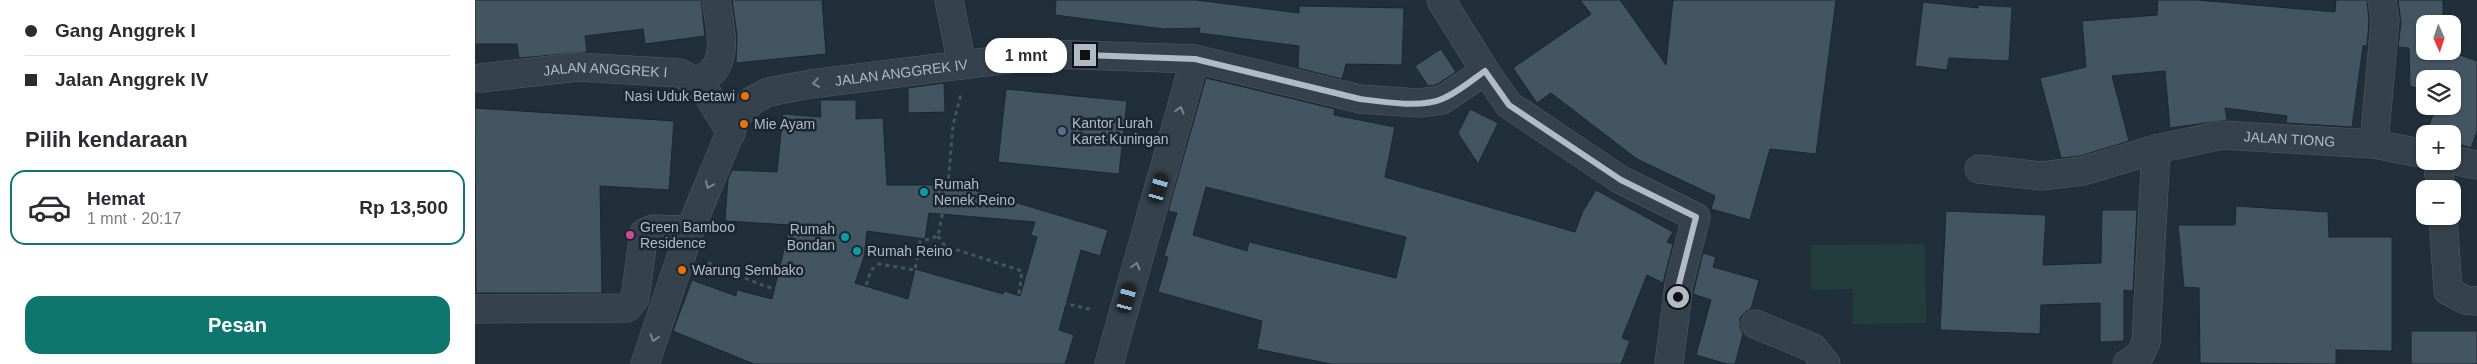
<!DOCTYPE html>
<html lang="id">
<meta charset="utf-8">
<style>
body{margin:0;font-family:Helvetica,sans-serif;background:#f7f7f7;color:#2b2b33;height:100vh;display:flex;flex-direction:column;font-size:19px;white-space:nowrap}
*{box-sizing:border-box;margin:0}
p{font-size:16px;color:#7c7c81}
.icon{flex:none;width:28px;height:28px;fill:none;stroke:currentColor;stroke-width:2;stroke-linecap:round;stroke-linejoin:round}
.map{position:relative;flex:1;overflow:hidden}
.details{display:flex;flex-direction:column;background:#fff;width:475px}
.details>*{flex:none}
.top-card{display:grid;align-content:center;height:110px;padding:0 25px;background:#fff}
.needle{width:32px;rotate:177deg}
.buttons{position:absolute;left:1941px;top:15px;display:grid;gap:10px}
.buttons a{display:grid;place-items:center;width:45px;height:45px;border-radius:10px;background:#fff;box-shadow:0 1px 4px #0004;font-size:25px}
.end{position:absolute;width:22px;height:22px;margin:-11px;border:6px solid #b0bbc7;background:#111;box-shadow:0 0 0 2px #111}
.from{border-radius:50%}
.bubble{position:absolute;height:35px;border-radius:15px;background:#fff;box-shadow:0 1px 4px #0004;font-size:16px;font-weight:800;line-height:35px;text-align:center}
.car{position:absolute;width:15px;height:30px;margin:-15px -8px;border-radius:6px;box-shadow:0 0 4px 1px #0007;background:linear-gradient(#222 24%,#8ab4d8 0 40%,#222 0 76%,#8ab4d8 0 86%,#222 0)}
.top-card b{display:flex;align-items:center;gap:18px;height:48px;font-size:19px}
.top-card b+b{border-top:1px solid #e1e1e2}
.top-card i{width:12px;height:12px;background:#2b2b33}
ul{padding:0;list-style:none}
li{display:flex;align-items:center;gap:15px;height:75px;margin:0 10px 8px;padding:0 15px;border:2px solid transparent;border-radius:15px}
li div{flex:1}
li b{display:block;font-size:19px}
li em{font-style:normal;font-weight:800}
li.current{border-color:#0f766e}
li>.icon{width:45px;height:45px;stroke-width:1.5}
h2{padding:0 25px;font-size:22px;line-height:60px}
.cta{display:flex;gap:10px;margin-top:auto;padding:10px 25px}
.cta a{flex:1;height:58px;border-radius:15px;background:#0f766e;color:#fff;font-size:20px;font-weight:800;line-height:58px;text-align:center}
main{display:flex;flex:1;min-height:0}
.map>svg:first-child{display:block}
.green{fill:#233c3c}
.building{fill:#445562;stroke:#1c2832;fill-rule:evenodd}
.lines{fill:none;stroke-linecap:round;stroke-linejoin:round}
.minor-casing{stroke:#535e69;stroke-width:29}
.path{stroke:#415859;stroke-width:3;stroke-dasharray:4 4;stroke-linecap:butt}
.minor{stroke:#35414b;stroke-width:28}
.oneway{stroke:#79848f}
.route{stroke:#b0bbc7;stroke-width:6}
.food-dot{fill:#e8710a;stroke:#1a2630;stroke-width:2}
.service-dot{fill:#5c6f8a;stroke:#1a2630;stroke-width:2}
.culture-dot{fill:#0f9aa8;stroke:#1a2630;stroke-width:2}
.hotel-dot{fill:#d1479c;stroke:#1a2630;stroke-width:2}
.labels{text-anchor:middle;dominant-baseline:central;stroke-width:5;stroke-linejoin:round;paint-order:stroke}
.street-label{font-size:14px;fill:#b0bbc7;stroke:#1a2630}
.poi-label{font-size:14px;fill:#b0bbc7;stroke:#1a2630;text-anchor:start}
</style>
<main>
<section class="details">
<div class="top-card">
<b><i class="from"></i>Gang Anggrek I</b>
<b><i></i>Jalan Anggrek IV</b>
</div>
<h2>Pilih kendaraan</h2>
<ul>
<li class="current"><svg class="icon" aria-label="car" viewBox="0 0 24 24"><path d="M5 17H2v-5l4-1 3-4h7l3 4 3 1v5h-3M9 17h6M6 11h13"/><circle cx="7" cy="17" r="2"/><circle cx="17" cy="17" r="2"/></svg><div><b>Hemat</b><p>1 mnt · 20:17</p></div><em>Rp 13,500</em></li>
</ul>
<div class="cta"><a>Pesan</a></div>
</section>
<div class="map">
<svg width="2002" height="364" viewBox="0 0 2002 364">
<rect width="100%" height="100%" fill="#212f3b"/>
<path class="green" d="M1450 244 1451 323 1378 324V289L1336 290V245Z"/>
<g class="building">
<path d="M0 0H226L230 36 170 44 168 29 110 36 112 52 44 58 42 44H0Z"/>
<path d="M257 0H347L351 54 261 63 262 35Z"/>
<path d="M581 0H721L824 13V6L929 8 927 65 871 64 867 79 823 68 824 46 724 33 725 28 689 29 580 15Z"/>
<path d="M1105 0H1145L1191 65 1198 0H1361L1341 154 1295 149 1275 220 1236 209 1240 196 1162 159 1076 93 1062 103 1038 68 1116 14Z"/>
<path d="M1683 0H1722L1860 12 1861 0H1892L1894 21 1892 46H1888L1877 127 1811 123 1812 116 1750 108 1752 120 1695 128 1690 71 1637 76 1654 141 1605 156 1586 158 1565 78 1611 67 1607 21 1682 15Z"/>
<path d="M1923 0H1968V24H1950V51H1974L2002 61V131L1996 148 1978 142V134H1951L1961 106H1978V79H1950V91L1935 86 1934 48 1923 47 1926 22Z"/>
<path d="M1448 2 1503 8V5L1537 7 1534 61 1474 58 1472 70 1440 66Z"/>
<path d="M966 49 981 72 961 85 953 86 940 66Z"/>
<path d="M731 78 860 109 859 115 920 127 910 177 1100 232 1108 211 1121 190 1198 232 1192 242 1198 244 1188 283 1172 275 1147 338 1155 341 1146 364H856L782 349 787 321 683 292 693 257 689 256 702 213 693 211ZM731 187 931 237 921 278 774 242 772 251 718 235Z"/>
<path d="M469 83 470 112 433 113V88Z"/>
<path d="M531 89 652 101 644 174 523 162Z"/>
<path d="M345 100H381V119L408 118 412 185H482L633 230 625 256 606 250 584 330 599 335 590 364H279L198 331 217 280 261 296 262 290 297 299 315 225 250 221 253 179 257 170 302 172 308 114 346 117ZM454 213 560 222 556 235 562 237 545 296 529 291 528 294 440 269 433 299 380 283 389 257 392 231 450 239Z"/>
<path d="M0 108 199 121 194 190 125 186 127 293H1Z"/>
<path d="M995 109 1023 123 1003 164 983 133Z"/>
<path d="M1761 206 1853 212 1854 237H1917V351L1861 350V364L1725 363 1724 288 1709 287 1703 225H1760Z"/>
<path d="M1627 210H1662L1658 291 1649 290V341L1625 342V303L1566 305 1565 334 1465 330 1471 211 1571 215 1568 265 1626 263Z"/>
<path d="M1228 253 1241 257 1238 267 1284 280 1276 309 1270 312 1265 318V327L1268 334 1260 364H1252L1221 355 1236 300 1218 294Z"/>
<rect x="1936" y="331" width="66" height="33"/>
</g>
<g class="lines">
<g class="minor-casing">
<g id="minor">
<path d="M474 0 487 65"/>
<path d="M966 0 1010 71 1034 105 1146 180 1221 217 1204 284 1194 364"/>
<path id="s1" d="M6 78 103 67 205 73 221 82 233 95 256 133"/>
<path d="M221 82C226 79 234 75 238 71 253 53 244 21 241 0"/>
<path d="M1899 144 1910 21 1907 0"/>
<path d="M1978 160 2002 165"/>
<path d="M1962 161 1966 189"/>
<path id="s2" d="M1504 169 1566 176 1608 171 1681 149 1747 135 1899 144 1950 154"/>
<path d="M1968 216 1973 291 1990 300 2002 301"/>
<path d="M0 309 152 308 160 298 169 233 178 229 215 230"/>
<path d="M1280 324 1338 348 1351 364"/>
<path id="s3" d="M170 364 215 230 262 116 278 100 293 92 336 84 573 54 720 59 885 99 944 103 967 100 1010 71"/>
<path d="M634 364 720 59"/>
<path d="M1652 364 1665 355 1671 342 1681 149"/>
</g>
</g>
<g class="path">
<path d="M463 236 470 246 547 271 544 293 619 310"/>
<path d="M233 263 292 287 344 294 367 286 390 289 396 270 404 264 440 270 445 242 463 236 473 185 478 125 486 94"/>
</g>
<use href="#minor" class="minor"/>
</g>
<defs><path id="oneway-chevron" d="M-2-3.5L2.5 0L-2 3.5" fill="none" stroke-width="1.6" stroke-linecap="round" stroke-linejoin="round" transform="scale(1.25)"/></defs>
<g class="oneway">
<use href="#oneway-chevron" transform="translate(341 83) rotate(172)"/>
<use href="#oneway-chevron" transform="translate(705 110) rotate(-74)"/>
<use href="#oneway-chevron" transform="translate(234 185) rotate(113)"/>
<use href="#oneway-chevron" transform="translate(661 266) rotate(-75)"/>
<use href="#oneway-chevron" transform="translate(179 338) rotate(107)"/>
</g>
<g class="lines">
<path class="route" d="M610 55 720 59 885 99C908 102 947 108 967 99 982 93 997 80 1010 71L1034 105 1146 180 1221 217 1204 284 1203 297"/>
</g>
<g class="food-dot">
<circle cx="270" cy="96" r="5"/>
<circle cx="269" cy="124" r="5"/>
<circle cx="207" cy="270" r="5"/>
</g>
<circle class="service-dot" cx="587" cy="131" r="5"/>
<g class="culture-dot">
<circle cx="449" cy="192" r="5"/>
<circle cx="370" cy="237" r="5"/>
<circle cx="382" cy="251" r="5"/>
</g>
<circle class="hotel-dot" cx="155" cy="235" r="5"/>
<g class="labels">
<g class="street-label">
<text stroke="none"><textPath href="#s1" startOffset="125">JALAN ANGGREK I</textPath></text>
<text stroke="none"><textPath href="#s3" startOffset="439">JALAN ANGGREK IV</textPath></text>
<text stroke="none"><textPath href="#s2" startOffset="316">JALAN TIONG</textPath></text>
</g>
<g class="poi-label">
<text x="260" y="96" text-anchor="end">Nasi Uduk Betawi</text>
<text x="597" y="123">Kantor Lurah<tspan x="597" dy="16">Karet Kuningan</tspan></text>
<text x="279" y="124">Mie Ayam</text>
<text x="459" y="184">Rumah<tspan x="459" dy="16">Nenek Reino</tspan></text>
<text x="165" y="227">Green Bamboo<tspan x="165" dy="16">Residence</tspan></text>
<text x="360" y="229" text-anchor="end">Rumah<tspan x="360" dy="16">Bondan</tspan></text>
<text x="392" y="251">Rumah Reino</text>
<text x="217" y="270">Warung Sembako</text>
</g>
</g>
</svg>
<div class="buttons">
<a><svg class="needle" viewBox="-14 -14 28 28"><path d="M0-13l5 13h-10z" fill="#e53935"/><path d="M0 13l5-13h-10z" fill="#7c7c81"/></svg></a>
<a><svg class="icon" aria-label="layers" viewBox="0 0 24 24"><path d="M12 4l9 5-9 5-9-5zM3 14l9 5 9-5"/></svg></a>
<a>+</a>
<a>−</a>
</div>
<i class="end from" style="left:1203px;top:297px"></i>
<i class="end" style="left:610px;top:55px"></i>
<div class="bubble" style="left:510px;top:38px;width:82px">1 mnt</div>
<i class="car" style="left:684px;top:188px;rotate:16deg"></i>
<i class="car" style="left:652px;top:298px;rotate:15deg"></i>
</div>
</main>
